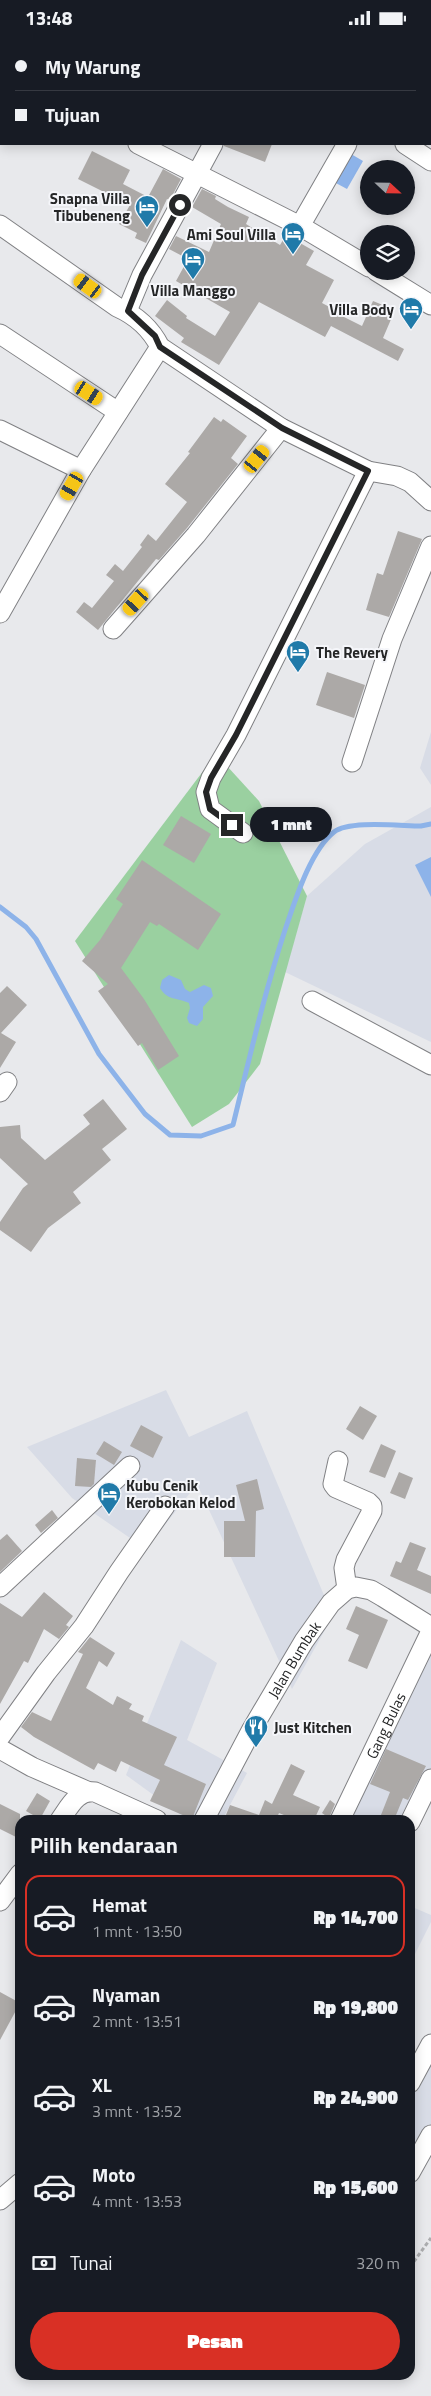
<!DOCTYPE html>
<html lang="id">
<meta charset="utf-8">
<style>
body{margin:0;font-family:"Titillium Web",sans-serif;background:#242831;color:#f1f3f6;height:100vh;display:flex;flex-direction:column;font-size:19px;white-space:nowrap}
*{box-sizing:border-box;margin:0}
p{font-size:16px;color:#9ea1a6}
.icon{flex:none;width:28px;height:28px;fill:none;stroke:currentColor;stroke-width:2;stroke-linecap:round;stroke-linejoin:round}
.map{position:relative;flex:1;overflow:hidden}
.details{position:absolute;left:15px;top:1780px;width:400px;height:565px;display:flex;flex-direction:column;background:#171b24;border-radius:15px;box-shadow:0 2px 12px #0003}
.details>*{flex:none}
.guide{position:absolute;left:0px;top:0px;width:431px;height:110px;box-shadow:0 2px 12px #0003;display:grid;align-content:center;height:110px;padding:0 15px;background:#171b24}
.needle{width:32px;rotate:112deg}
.controls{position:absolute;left:360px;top:125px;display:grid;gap:10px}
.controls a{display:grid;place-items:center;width:55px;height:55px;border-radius:50%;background:#171b24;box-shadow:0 2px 12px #0003;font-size:25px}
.end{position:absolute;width:22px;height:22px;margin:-11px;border:6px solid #252627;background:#fff;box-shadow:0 0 0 2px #fff}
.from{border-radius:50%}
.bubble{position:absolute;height:35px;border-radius:18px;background:#171b24;box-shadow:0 2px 12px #0003;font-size:16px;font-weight:800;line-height:35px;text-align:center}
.car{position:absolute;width:15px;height:30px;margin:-15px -8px;border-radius:6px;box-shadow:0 0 4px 1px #0007;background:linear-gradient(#f5c518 24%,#345 0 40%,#f5c518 0 76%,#345 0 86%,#f5c518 0)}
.guide b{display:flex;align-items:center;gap:18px;height:48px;font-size:19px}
.guide b+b{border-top:1px solid #363941}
.guide i{width:12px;height:12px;background:#f1f3f6}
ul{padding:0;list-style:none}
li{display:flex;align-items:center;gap:15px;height:82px;margin:0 10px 8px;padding:0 5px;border:2px solid transparent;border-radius:15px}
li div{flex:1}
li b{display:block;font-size:19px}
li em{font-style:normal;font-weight:800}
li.on{border-color:#d93025}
li>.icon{width:45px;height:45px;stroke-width:1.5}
h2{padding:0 15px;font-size:22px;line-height:60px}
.pay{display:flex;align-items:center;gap:12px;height:55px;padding:0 15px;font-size:19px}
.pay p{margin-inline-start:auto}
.primary-button{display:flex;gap:10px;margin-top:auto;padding:10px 15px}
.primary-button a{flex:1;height:58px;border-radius:30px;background:#d93025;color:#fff;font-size:20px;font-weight:800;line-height:58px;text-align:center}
.status{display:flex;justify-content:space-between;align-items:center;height:35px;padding:0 25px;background:#171b24;direction:ltr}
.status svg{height:14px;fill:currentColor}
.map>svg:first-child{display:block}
.built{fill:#d8dce6}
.green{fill:#9ad0a0}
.water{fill:#8db3e9}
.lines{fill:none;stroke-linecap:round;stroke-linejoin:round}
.stream{stroke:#8db3e9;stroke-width:5}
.building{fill:#aca9a7}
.minor-casing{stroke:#808184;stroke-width:21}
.path{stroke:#abacae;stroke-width:3;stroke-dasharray:4 2.5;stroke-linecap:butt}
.minor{stroke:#fff;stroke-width:19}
.route{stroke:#252627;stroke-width:6}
.labels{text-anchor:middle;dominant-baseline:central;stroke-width:4;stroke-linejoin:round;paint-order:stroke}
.poi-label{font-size:15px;font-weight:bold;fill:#252627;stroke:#f5f6fa;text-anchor:end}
.street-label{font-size:15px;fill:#252627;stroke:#f5f6fa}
</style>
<div class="status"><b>13:48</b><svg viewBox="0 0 49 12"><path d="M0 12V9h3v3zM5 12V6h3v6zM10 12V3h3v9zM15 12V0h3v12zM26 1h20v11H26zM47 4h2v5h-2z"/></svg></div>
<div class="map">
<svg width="431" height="2361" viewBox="0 0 431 2361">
<rect width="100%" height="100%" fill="#e8e9ec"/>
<g class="built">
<path d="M431 697V750L420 733Z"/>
<path d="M431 772V1007L285 937 307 861 365 809Z"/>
<path d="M166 1355 189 1402 247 1376 326 1565 330 1586 292 1654 197 1449 146 1514 72 1463 27 1412Z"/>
<path d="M431 1589V1747L410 1785H329Z"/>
<path d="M181 1605 217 1628 187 1705 247 1738 222 1785H188L126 1740Z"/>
<path d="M410 1871 431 1880V1887L410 1929Z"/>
<path d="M431 2014V2095L410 2134V2053Z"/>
</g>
<path class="green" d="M216 719 259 766 307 861 260 1029 229 1069 192 1092 75 906Z"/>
<g class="water">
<path d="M351 119 363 126 347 154 334 147Z"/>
<path d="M431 822V862L415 830Z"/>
<path d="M169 940 181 945 185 954 190 957 204 950 211 953 213 961 203 972V984L197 991 189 988 187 983 190 973 189 968C176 962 168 966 160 953L162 945Z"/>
</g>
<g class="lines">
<path class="stream" d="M0 872 26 892 36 904 99 1019 145 1079 170 1100 201 1101 233 1090C249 1025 264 959 285 895 295 866 310 816 334 797 349 785 401 791 421 791L431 789"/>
</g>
<g class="building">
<path d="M224 109H272L265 127 224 111Z"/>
<path d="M92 116 130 135 123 149 148 162 163 134 181 144 170 165 167 164 146 208 135 203 137 198 119 189 130 170 78 144Z"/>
<path d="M202 154 216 161 215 164 228 172 249 182 246 189 280 210 286 200 314 216 306 230 334 245 322 268 339 277 338 279 362 291 373 266 395 275 383 303 404 314 398 326 331 291 325 302 259 267 219 330 181 307 184 303 155 281 167 265 187 281 186 283 215 301 230 277 176 246 188 224 169 214 176 201 209 217 221 189 192 172Z"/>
<path d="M214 382 221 387 223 384 247 401 231 423 238 429 187 493 159 525 156 524 98 595 76 577 84 567 92 573 114 546 106 540 115 529 123 536 142 512 140 510 148 499 156 506 187 467 165 449 190 418 188 417Z"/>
<path d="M398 496 422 504 389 582 366 575 377 538 383 540Z"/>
<path d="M327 637 365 650 354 683 316 670Z"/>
<path d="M181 781 211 799 194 828 163 810Z"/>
<path d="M142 825 221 879 198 915 159 889 157 891 150 887 121 933 144 964 179 1021 158 1035 142 1008 138 1011 98 956 108 949 82 926 100 905 123 869 116 864Z"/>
<path d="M7 951 27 970 1 998 16 1007 0 1033V958Z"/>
<path d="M103 1064 127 1094 102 1114 111 1125 73 1157 81 1168 48 1193 31 1217 0 1195V1187L23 1153 28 1149 0 1123V1092L20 1090 21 1103 45 1125 90 1089 83 1080Z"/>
<path d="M360 1371 377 1381 363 1405 346 1394Z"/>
<path d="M141 1390 163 1402 153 1423 130 1411Z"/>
<path d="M104 1406 122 1417 114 1430 96 1419Z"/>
<path d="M381 1409 396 1416 385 1443 369 1437Z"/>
<path d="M77 1423 96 1425 94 1449 91 1452 75 1451Z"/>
<path d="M399 1437 413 1443 405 1464 390 1458Z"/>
<path d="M257 1444 264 1474 256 1476 255 1522H224V1486H245L236 1450Z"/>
<path d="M52 1475 58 1483 41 1498 35 1490Z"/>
<path d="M7 1499 22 1516 0 1537V1505Z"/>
<path d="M410 1507 426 1513 417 1535 431 1541V1559L390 1541 396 1526 401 1528Z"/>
<path d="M44 1557 73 1581 66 1590 69 1592 59 1604 44 1594 28 1628 24 1626 0 1669V1568L22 1582Z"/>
<path d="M356 1571 388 1585 367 1634 348 1626 359 1600 346 1594Z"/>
<path d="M90 1602 115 1618 107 1632 99 1626 86 1653 113 1670 117 1661 132 1669 129 1674 144 1681 142 1686 177 1702 164 1730 206 1749 192 1784 150 1766 160 1745 121 1726 116 1737 98 1728 94 1735 34 1702 21 1692 32 1677 51 1686 83 1619 78 1617Z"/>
<path d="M386 1714 426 1731 408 1765 403 1763 394 1785H379L390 1757 370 1749Z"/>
<path d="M291 1729 305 1736 293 1760 320 1772 314 1785H296L279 1778 276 1785H224L230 1770 259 1780 265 1765 272 1769Z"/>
<path d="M37 1758 50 1766 40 1784 26 1776Z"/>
<path d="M330 1765 335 1769 329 1783 322 1778Z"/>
<path d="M0 1769 20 1779V1804L0 1794Z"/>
<path d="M0 1957 20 1968 0 2005Z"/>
</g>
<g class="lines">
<g class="minor-casing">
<g id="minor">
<path d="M25 1 26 0"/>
<path d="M102 1V0"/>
<path d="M409 1 410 0"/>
<path d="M0 26H1"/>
<path d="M138 109 300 191 369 232"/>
<path d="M405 109 431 126"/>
<path d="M0 190 117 272C135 280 151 294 160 312L281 393 368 436 397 441 410 447 431 466"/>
<path d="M300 191 347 109"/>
<path d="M376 236 431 270"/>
<path d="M127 276 142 240 213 109"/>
<path d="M0 299 118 377"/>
<path d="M0 395 81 435"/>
<path d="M0 578 81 435 160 312"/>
<path d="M113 594 196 500 281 393"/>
<path d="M352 727 392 604 431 511"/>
<path d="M243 798 210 774 206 757 211 743 236 700 368 436"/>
<path d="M312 966 431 1030"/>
<path d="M0 1057 7 1047"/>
<path d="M338 1426 333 1449 336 1453 368 1467 372 1471V1476L346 1525 344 1533 347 1554"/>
<path d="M0 1552 130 1431"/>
<path d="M0 1702 46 1638 84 1591 119 1537 165 1471"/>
<path d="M0 1714 32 1732 87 1756"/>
<path d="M60 1785C70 1771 77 1755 95 1757L157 1785"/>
<path id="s1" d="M204 1785 252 1694 304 1606 331 1568 347 1554 356 1552 371 1555 383 1562 431 1592"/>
<path id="s2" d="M340 1785 431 1596"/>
<path d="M410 1787 431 1744"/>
<path d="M0 1866 20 1839"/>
<path d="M410 2048 431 2009"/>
<path d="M410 2138 431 2100"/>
<path d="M0 2165 20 2148"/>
</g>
</g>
<path class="path" d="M410 2232 431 2203"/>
<use href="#minor" class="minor"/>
</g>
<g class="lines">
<path class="route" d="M180 170 142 240 128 276 155 301 160 312 282 393 368 436 236 700 211 743 206 757 210 774 232 790"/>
</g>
<defs>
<g id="hotel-pin" transform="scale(1.25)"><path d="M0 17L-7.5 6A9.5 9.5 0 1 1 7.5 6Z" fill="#207aa9" stroke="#f5f6fa"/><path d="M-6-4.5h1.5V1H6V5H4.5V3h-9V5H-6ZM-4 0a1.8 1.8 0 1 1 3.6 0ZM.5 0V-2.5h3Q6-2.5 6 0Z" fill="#fff"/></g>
<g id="restaurant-pin" transform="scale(1.25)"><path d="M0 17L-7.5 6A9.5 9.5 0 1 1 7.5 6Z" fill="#207aa9" stroke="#f5f6fa"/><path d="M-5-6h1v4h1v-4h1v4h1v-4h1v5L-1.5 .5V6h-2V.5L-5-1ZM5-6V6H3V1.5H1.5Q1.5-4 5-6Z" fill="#fff"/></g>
</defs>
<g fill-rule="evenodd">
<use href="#hotel-pin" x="147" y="172"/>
<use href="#hotel-pin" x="293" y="199"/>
<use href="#hotel-pin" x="193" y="224"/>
<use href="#hotel-pin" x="411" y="274"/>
<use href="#hotel-pin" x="298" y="617"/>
<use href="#hotel-pin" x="109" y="1459"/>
<use href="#restaurant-pin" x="256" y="1692"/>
</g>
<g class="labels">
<g class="poi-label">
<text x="130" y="163">Snapna Villa<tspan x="130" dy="17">Tibubeneng</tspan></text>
<text x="276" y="199">Ami Soul Villa</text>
<text x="193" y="255" text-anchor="middle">Villa Manggo</text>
<text x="394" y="274">Villa Body</text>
<text x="316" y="617" text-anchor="start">The Revery</text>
<text x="126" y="1450" text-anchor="start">Kubu Cenik<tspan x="126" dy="17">Kerobokan Kelod</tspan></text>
<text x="274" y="1692" text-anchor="start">Just Kitchen</text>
</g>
<g class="street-label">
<text stroke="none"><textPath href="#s1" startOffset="184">Jalan Bumbak</textPath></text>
<text stroke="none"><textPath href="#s2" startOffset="105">Gang Bulas</textPath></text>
</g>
</g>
</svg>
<div class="controls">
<a><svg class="needle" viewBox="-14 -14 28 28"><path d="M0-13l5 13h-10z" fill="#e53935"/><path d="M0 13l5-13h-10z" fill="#9ea1a6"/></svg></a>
<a><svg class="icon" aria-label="layers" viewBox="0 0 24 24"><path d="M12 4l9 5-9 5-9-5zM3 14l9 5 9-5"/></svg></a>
</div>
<i class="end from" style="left:180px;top:170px"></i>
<i class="end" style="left:232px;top:790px"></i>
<div class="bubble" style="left:250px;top:772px;width:82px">1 mnt</div>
<i class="car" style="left:88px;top:251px;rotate:306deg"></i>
<i class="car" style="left:89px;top:358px;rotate:123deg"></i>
<i class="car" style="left:257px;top:424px;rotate:39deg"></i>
<i class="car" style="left:72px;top:451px;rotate:210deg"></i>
<i class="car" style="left:136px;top:567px;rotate:222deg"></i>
<div class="guide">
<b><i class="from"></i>My Warung</b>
<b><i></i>Tujuan</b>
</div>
<section class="details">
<h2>Pilih kendaraan</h2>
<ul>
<li class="on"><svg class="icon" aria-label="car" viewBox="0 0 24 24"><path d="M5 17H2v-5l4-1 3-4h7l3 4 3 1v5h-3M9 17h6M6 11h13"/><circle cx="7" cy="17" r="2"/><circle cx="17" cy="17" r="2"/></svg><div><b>Hemat</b><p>1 mnt · 13:50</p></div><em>Rp 14,700</em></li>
<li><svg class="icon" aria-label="car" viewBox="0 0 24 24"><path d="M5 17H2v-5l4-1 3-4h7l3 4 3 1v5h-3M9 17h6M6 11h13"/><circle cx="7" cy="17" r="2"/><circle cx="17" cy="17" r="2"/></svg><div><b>Nyaman</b><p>2 mnt · 13:51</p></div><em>Rp 19,800</em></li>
<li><svg class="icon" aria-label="car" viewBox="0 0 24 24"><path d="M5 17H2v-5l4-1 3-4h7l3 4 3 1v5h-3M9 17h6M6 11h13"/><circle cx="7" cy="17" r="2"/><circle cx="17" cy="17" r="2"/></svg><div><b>XL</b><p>3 mnt · 13:52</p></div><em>Rp 24,900</em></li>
<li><svg class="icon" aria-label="car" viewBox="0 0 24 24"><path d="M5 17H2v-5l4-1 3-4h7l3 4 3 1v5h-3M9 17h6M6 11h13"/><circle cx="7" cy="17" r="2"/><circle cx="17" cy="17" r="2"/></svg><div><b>Moto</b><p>4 mnt · 13:53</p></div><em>Rp 15,600</em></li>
</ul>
<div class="pay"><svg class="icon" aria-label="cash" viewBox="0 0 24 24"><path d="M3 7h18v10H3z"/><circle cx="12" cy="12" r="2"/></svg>Tunai<p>320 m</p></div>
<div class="primary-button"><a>Pesan</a></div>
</section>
</div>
